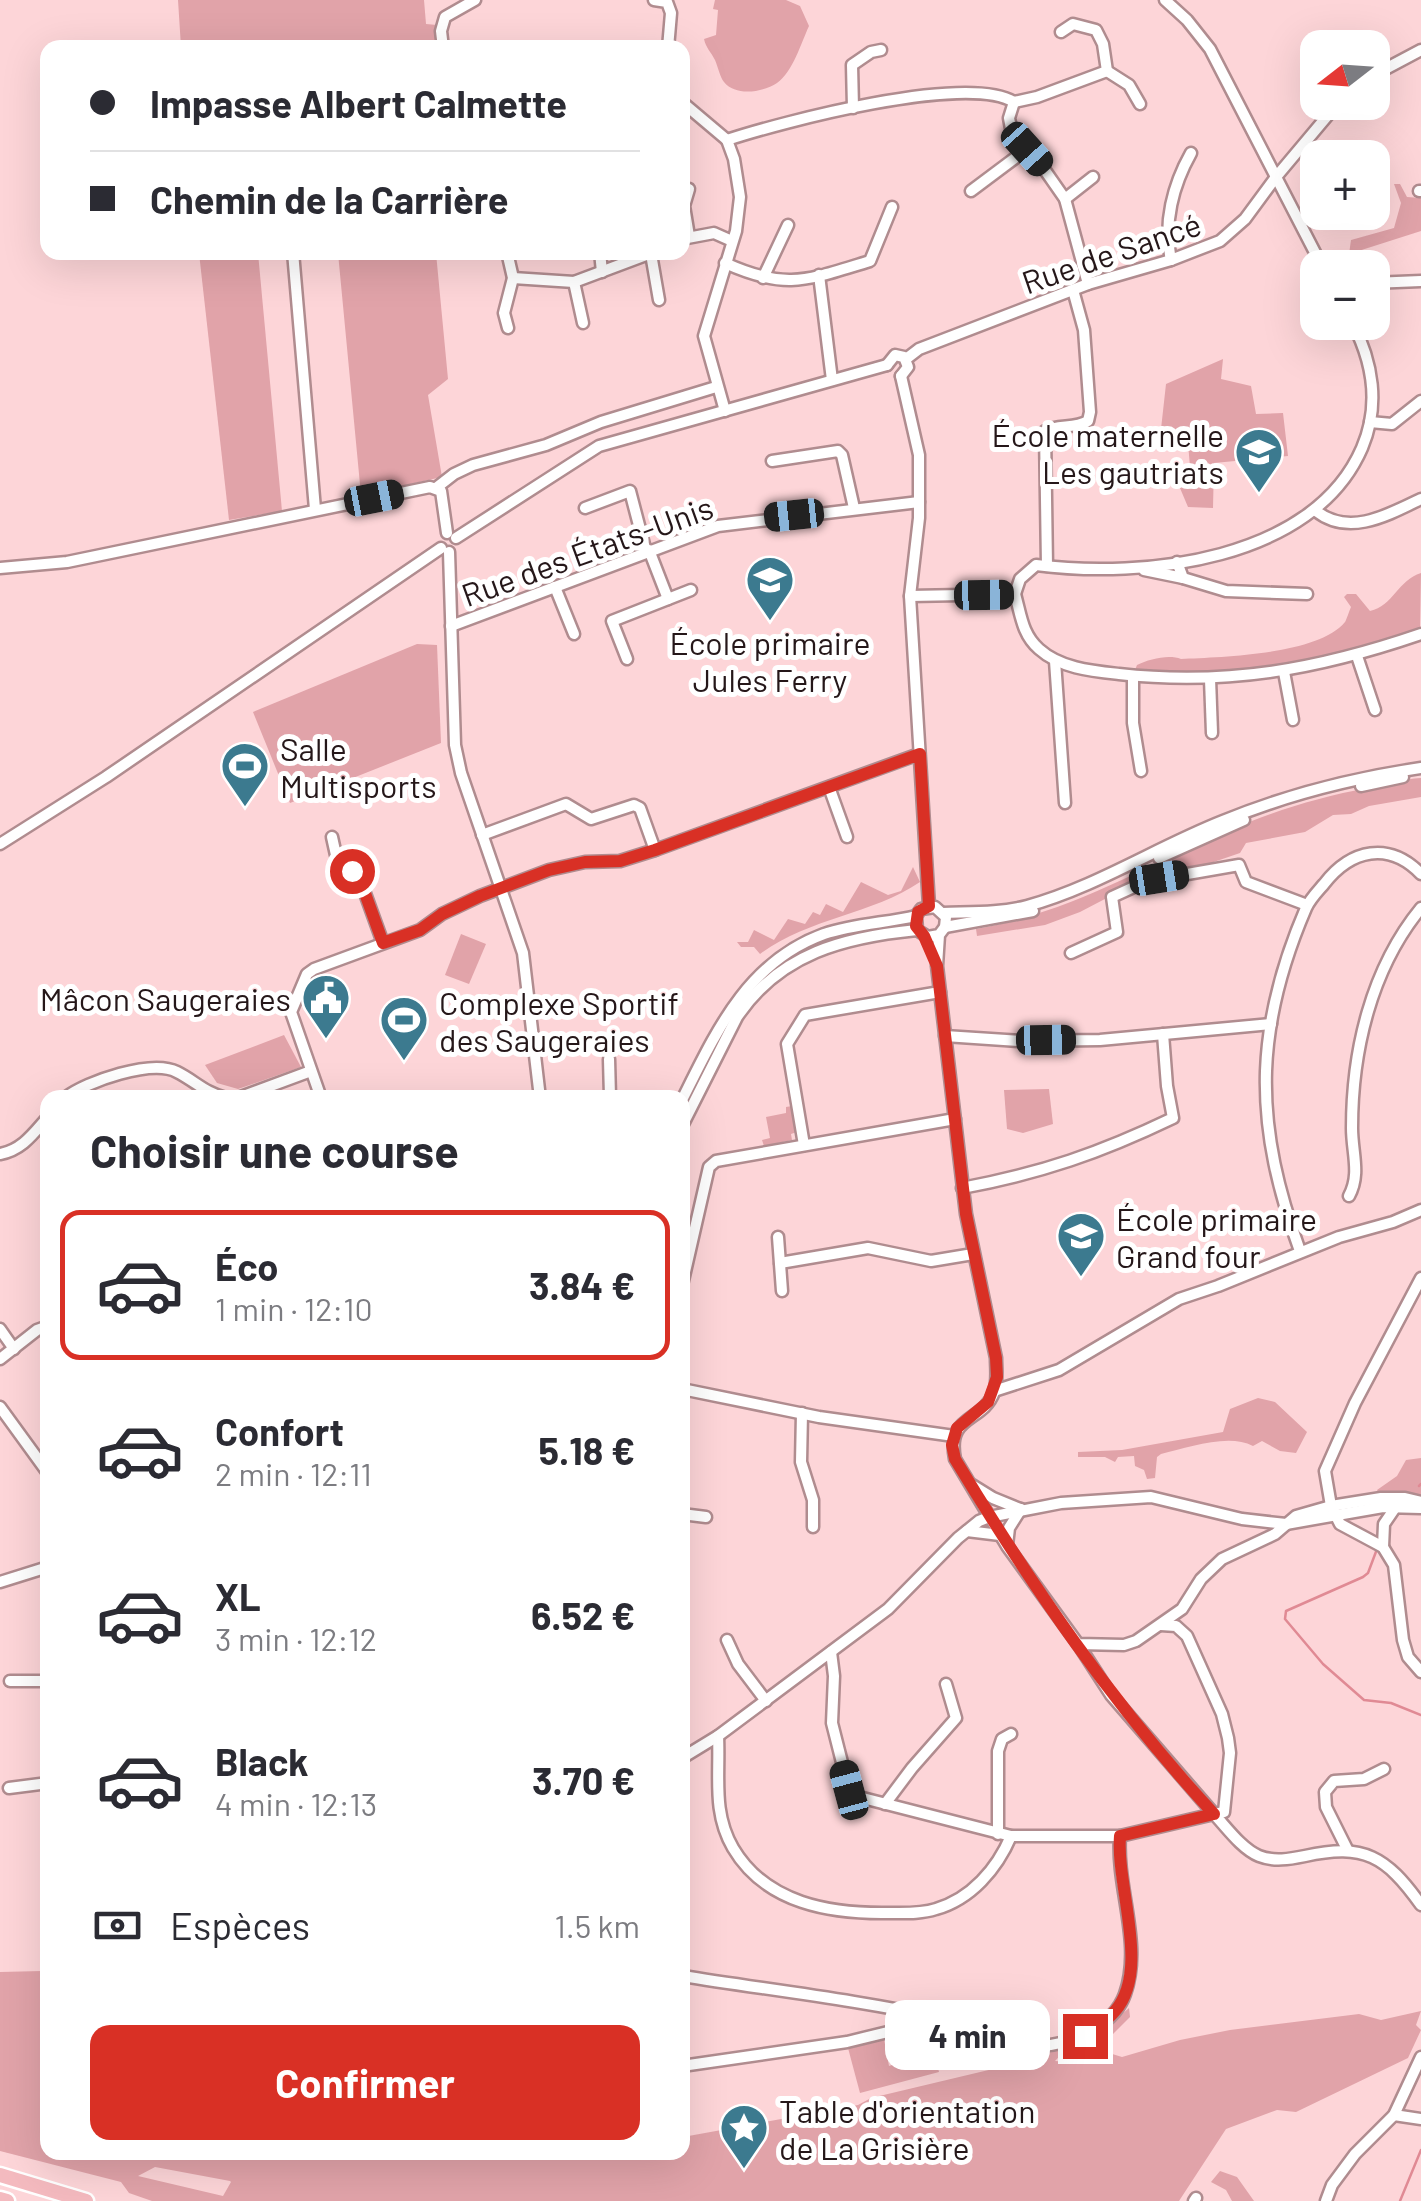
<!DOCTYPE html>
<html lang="fr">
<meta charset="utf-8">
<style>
body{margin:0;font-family:Barlow,sans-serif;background:#f2f2f3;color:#2b2b33;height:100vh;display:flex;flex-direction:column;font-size:38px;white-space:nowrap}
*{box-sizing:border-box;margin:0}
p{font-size:32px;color:#7c7c81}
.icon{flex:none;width:55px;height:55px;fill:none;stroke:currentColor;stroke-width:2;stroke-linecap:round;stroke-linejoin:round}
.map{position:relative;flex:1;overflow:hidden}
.drawer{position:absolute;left:40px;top:1090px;width:650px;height:1070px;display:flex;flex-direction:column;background:#fff;border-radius:20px;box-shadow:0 10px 40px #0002}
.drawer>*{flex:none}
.guide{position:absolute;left:40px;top:40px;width:650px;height:220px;border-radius:20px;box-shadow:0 10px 40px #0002;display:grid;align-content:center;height:220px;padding:0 50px;background:#fff}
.needle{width:65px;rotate:253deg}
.tools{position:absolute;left:1300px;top:30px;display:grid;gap:20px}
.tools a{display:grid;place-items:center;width:90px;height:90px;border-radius:20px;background:#fff;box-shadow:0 10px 40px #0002;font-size:50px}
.end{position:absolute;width:45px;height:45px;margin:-22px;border:12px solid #d93025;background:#fff;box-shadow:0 0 0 5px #fff}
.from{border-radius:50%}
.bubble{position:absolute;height:70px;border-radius:20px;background:#fff;box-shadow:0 10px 40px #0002;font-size:32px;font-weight:700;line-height:70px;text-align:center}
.car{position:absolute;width:30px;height:60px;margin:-30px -15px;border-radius:12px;box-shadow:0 0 8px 2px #0007;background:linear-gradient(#222 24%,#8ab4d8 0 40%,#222 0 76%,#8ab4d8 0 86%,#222 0)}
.guide b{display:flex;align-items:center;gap:35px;height:95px;font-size:38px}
.guide b+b{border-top:2px solid #e1e1e2}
.guide i{width:25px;height:25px;background:#2b2b33}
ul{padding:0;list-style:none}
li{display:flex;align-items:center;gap:30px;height:150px;margin:0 20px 15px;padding:0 30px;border:5px solid transparent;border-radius:20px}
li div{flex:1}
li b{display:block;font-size:38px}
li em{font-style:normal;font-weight:700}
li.current{border-color:#d93025}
li>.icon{width:90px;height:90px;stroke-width:1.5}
h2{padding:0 50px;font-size:45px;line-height:120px}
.pay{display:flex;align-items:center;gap:25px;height:110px;padding:0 50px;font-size:38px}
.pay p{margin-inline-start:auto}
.primary-button{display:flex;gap:20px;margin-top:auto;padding:20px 50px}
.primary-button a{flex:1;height:115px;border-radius:20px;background:#d93025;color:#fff;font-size:40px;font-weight:700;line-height:115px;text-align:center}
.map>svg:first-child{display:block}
.green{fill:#e1a3a9;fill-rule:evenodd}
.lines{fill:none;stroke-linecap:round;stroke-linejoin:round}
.stream{stroke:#e08a94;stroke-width:2.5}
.minor-casing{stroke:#b08c8f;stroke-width:15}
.highway-casing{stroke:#fff;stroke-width:19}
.minor{stroke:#fff;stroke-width:10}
.highway{stroke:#f4babf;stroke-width:14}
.route{stroke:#d93025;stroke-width:12}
.labels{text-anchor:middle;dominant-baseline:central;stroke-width:10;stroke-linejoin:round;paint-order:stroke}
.street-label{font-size:32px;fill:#251719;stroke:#fff}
.poi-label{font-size:32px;fill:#251719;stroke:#fff;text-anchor:start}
</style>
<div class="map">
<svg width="1421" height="2201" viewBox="0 0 1421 2201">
<rect width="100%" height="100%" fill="#fdd5d8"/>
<g class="green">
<path d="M178 0H424L426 24 437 25 439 47H181Z"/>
<path d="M715 0H786L800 6 809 26C801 43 793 72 777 83 763 92 736 97 724 82 720 77 718 67 715 60 711 52 706 48 704 39L716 35 718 10 713 9Z"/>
<path d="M1394 184H1400L1407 197 1421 198V231L1349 254 1351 240 1394 228 1401 203Z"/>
<path d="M199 253H258L282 511 229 520Z"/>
<path d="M338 253H436L448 379 428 395 442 477 361 495Z"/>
<path d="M1223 359 1221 379 1251 386 1256 414 1283 413 1288 456 1214 463 1213 508 1188 507 1177 481 1191 479 1188 443 1160 438 1166 384Z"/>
<path d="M1421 573 1420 629C1340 655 1219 694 1135 670L1137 665C1149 659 1169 654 1181 659 1221 657 1318 655 1345 622 1346 621 1350 609 1351 607L1344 597 1347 594H1356L1370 611C1393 606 1398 580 1421 573Z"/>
<path d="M417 644 437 645 441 743 290 803 253 712Z"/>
<path d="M1421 778V797L1369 806 1351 814 1333 815 1305 832 1246 843 1240 853 1199 867 1147 877 1080 912 1045 925 977 936 976 929C1072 912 1140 868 1228 831 1273 811 1319 797 1368 788 1385 784 1403 779 1421 778Z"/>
<path d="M913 867 920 882C871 915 808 918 760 954L754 947H741L737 942H748L754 930 774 940 788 919 805 924 813 912 820 915 826 904 843 912 861 882 888 895 901 891Z"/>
<path d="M461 934 486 944 469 984 445 975Z"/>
<path d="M284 1035 301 1067 238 1089 217 1083 205 1065Z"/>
<path d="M1049 1089 1053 1124 1023 1133 1007 1129 1004 1090Z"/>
<path d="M792 1106 797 1132 791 1134 792 1140 764 1146 762 1140 770 1138 766 1117 786 1113V1107Z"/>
<path d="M1258 1398 1275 1402 1307 1432 1296 1453 1280 1451 1262 1441 1253 1446C1228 1433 1188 1448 1161 1454L1157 1457 1155 1478 1147 1479 1144 1470 1135 1466 1134 1456 1118 1457 1115 1462 1105 1457H1078V1452L1122 1450 1223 1432 1230 1409Z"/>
<path d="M1421 1458V1497L1379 1494 1377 1490 1397 1476 1406 1460Z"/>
<path d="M47 1957 48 2152H355V2156L535 2152 547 2157 560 2152H682L683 2137 858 2105 871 2098 1018 2063 1070 2045 1055 2061 1067 2062 1129 2008 1130 2017 1109 2038V2053L1122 2057 1180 2040 1230 2030 1359 2014 1381 2020 1421 2011 1416 2025 1421 2030 1408 2058 1296 2112 1277 2110 1226 2129 1179 2201H152L129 2193 121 2182 0 2151V1972L42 1971ZM155 2167 230 2181 231 2182 223 2196 138 2176Z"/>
<path d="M884 2039 889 2066 934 2052 939 2072 860 2093 848 2048Z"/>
<path d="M1220 2171 1237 2177 1254 2201H1232L1226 2190 1211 2182Z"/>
</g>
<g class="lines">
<g class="stream">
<path d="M1419 1486 1421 1484"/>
<path d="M1377 1549 1368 1573 1363 1577 1286 1611 1285 1619 1323 1664 1364 1700 1391 1703 1421 1715"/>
<path d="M1400 2201 1421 2150"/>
</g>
<g class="minor-casing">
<g id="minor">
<path d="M654 0 667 2 671 13 668 48"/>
<path d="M1165 0 1187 20 1210 49 1323 268"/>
<path d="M443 48 441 31 445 17 475 0"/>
<path d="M1107 71 1129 85 1140 104"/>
<path d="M1372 76 1421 50"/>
<path d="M682 102 727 140"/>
<path d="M1014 102 1037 97 1107 71 1103 44 1096 30 1073 24 1061 32"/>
<path d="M853 108 852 65 871 52 881 50"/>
<path d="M689 189 684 206 689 236"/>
<path d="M971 191 1027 149"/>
<path d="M1419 191H1421"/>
<path d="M1065 199 1093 177"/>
<path d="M682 239 714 233 732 241"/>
<path d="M293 252 315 509"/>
<path d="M507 252 513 278 504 313 508 328"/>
<path d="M600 252 602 272"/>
<path d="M651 254 659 300"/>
<path d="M1171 260C1163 223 1173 185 1191 153"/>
<path d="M725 263C787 291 807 280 870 261L892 207"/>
<path d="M819 275 832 380"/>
<path d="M513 278 574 282 654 252"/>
<path d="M763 278 788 225"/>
<path d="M574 282 583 323"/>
<path d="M1372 283 1421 281"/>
<path d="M906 359 919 349 1088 284 1171 260 1220 241 1245 219 1276 177 1339 102"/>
<path d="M887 365 895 355 904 357 908 367 901 376"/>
<path d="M901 376 919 455V518L910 596 929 906"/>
<path d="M725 411 704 336 736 231 740 197 734 159 727 140C782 122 966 73 1014 102L1009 118 1012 134 1042 166 1065 199 1088 284"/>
<path d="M1370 422 1392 424 1421 401"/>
<path d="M772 461 838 451 842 455 854 508"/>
<path d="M436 488 454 474 473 465 546 445 601 422 716 387"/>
<path d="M585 508 630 491 646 552"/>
<path d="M1316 511C1349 537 1388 515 1421 499"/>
<path d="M456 538 599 446 887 365"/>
<path d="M649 550 668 599"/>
<path d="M449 552 455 745 461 773 523 953 540 1098"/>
<path d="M1177 562 1183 578 1226 591 1307 594"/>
<path d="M1047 566 1045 431C1058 424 1075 429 1088 421L1090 412 1084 330 1073 290"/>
<path d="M0 568 67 562 430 487 441 491 447 533"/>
<path d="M1144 570 1183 578"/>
<path d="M555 587 574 634"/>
<path d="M1015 594C1021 615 1022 634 1039 649 1060 668 1091 671 1119 674 1227 686 1319 669 1421 634"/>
<path d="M910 596 1015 594 1020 579 1036 565C1143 579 1313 561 1362 448 1380 406 1373 362 1352 322"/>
<path d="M451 626 718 526 919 502"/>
<path d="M1357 656 1375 710"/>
<path d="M627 659 612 621 691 590"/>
<path d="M1055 661 1065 803"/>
<path d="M1284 672 1293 720"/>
<path d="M1133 676V723L1141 771"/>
<path d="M1210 679 1212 733"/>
<path d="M1361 786 1403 777"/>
<path d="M829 787 847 837"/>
<path d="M482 835 566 804 591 819 634 805 640 808 655 850"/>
<path d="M332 837 336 855 362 885 383 943"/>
<path d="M0 844 106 777 441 548"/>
<path d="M1159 858 1244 820"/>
<path d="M943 913C971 912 1000 913 1027 906 1096 887 1157 847 1223 821 1286 795 1353 778 1421 768"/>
<path d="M945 927 1033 911"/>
<path d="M939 935 928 937 917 930 916 916 921 909 935 907 946 917 945 927 939 935 937 966 966 1214 996 1358C996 1369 998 1381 994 1392 983 1423 946 1414 955 1459L1007 1546 1078 1644 1124 1645 1136 1641 1182 1609 1201 1579 1222 1559 1275 1534 1296 1516 1331 1506 1381 1498H1405L1421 1502"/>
<path d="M1071 953 1117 932 1112 897 1147 881 1239 865 1246 882 1307 905"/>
<path d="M945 1036 1020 1041 1100 1040 1271 1024"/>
<path d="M65 1098C87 1081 152 1059 177 1072 195 1081 205 1093 226 1098"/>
<path d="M238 1098 311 1071"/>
<path d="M321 1098 291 1012 307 974 314 969 420 930 442 914 480 896 549 870 585 862 620 861 655 850 919 754"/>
<path d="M601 1098 610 1097 609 1059"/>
<path d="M682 1100C716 1032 747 962 824 934 854 924 886 923 916 916"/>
<path d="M682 1126 737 1017C780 953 845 937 917 930"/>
<path d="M804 1145 787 1044 805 1015 940 992"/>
<path d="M0 1154C22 1150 33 1134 48 1117"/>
<path d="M962 1188C1042 1173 1100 1153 1173 1118L1167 1086 1163 1034"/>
<path d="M1349 1196C1361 1174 1352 1153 1352 1128 1352 1051 1371 969 1421 908"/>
<path d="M778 1237 782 1291"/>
<path d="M1300 1251C1279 1193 1264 1135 1266 1071 1268 1016 1284 959 1306 908 1310 899 1318 891 1324 884 1351 849 1389 841 1421 874"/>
<path d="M780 1263 868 1248 931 1261 973 1254"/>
<path d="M1421 1278 1355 1403 1325 1471 1331 1506 1340 1524 1383 1547 1394 1565 1403 1640 1408 1657 1421 1672"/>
<path d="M682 1285 709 1167 716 1161 955 1119"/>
<path d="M0 1329 14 1349"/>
<path d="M0 1359 37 1330 48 1326"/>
<path d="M682 1389 819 1417 954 1436"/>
<path d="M994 1391 1059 1370 1179 1299 1218 1286 1339 1237 1393 1222 1421 1210"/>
<path d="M0 1407 48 1473"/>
<path d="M802 1413 801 1462 813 1500V1527"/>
<path d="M972 1485 993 1498 1020 1509"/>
<path d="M682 1514 706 1517"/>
<path d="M967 1531 1000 1535"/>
<path d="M1007 1545 1009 1528 1021 1509"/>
<path d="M1383 1547 1384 1524 1395 1508"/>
<path d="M0 1582 48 1567"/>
<path d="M1161 1625 1176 1626 1187 1636 1222 1714 1228 1738 1230 1753 1224 1812 1214 1814C1227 1828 1242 1849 1259 1856 1274 1862 1290 1859 1305 1856 1364 1843 1386 1856 1421 1905"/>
<path d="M48 1631V1632"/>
<path d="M727 1640 738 1664 766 1701"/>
<path d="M1078 1644 1111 1695 1214 1814"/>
<path d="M831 1652 834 1676 832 1723 849 1790 855 1796 1011 1836H1120"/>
<path d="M10 1681H48"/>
<path d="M718 1736C720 1776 712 1812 733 1848 766 1904 831 1914 889 1913 904 1913 921 1914 936 1909 971 1899 997 1869 1011 1836"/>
<path d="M682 1758 718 1736 888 1609 958 1538 979 1521 989 1517 1061 1503 1151 1497 1242 1519 1286 1524 1383 1507 1421 1508"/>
<path d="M9 1788 48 1783"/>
<path d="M885 1804 912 1768 956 1718 946 1684"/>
<path d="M998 1834V1751L1002 1739 1011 1734"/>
<path d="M1347 1849 1326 1807 1325 1792 1334 1781 1364 1779 1384 1769"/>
<path d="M682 1976C770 1990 858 2000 945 2019 966 2023 990 2027 1011 2035 1020 2038 1029 2046 1039 2046 1071 2045 1114 2026 1125 1994 1143 1943 1116 1889 1120 1836L1214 1814"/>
<path d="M682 2066 847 2042 937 2020"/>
<path d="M1394 2115 1421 2119"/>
<path d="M1194 2201 1196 2198"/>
<path d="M1326 2201 1332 2185 1355 2154 1394 2115 1421 2057"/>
</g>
</g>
<g class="highway-casing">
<g id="highway">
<path d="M0 2175 86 2201"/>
<path d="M0 2199 7 2201"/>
</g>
</g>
<use href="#minor" class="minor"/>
<use href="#highway" class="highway"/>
</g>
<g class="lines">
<path class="route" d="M352 871 362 885 383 943 420 930 442 914 480 896 549 870 585 862 620 861 655 850 920 754 929 906 918 912 916 926 924 936 937 966 966 1214 996 1358 997 1377 988 1402 957 1428 952 1445 955 1459C1031 1585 1114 1706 1214 1814L1120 1836C1116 1887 1151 1970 1115 2011 1107 2021 1095 2029 1085 2036"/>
</g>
<defs>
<g id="school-pin" transform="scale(2.5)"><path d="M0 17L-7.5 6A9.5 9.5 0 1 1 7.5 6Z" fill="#3c7a8f" stroke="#fff"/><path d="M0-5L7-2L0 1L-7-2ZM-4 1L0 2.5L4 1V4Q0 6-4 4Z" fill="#fff"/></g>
<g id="stadium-pin" transform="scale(2.5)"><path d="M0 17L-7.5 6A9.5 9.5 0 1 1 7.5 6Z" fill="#3c7a8f" stroke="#fff"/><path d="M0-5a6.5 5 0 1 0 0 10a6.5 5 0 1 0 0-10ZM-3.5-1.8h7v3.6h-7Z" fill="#fff"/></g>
<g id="civic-pin" transform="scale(2.5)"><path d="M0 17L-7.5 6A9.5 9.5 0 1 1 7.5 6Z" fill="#3c7a8f" stroke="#fff"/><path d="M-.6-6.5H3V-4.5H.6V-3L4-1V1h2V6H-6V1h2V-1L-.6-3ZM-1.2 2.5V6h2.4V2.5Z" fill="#fff"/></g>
<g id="sight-pin" transform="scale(2.5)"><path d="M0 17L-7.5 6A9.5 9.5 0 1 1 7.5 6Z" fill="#3c7a8f" stroke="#fff"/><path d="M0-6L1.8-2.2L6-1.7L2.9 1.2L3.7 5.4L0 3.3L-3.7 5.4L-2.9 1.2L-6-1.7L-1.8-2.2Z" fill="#fff"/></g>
</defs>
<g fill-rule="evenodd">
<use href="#school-pin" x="1259" y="452"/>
<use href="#school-pin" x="770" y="580"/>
<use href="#stadium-pin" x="245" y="766"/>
<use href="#civic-pin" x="326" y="998"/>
<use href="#stadium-pin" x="404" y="1020"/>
<use href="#school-pin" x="1081" y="1236"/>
<use href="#sight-pin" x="744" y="2128"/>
</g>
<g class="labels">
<g class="street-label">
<text transform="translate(1111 252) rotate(-19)">Rue de Sancé</text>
<text transform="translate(587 550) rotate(-20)">Rue des États-Unis</text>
</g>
<g class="poi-label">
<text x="1224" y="434" text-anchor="end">École maternelle<tspan x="1224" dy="37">Les gautriats</tspan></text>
<text x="770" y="642" text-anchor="middle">École primaire<tspan x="770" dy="37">Jules Ferry</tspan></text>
<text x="280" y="748">Salle<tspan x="280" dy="37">Multisports</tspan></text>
<text x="291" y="998" text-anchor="end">Mâcon Saugeraies</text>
<text x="439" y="1002">Complexe Sportif<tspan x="439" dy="37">des Saugeraies</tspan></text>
<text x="1116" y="1218">École primaire<tspan x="1116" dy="37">Grand four</tspan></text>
<text x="779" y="2110">Table d'orientation<tspan x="779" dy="37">de La Grisière</tspan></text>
</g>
</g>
</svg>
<div class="tools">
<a><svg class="needle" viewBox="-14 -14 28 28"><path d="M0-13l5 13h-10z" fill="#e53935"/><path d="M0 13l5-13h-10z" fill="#7c7c81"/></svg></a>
<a>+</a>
<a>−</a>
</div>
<i class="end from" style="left:352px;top:871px"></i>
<i class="end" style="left:1085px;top:2036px"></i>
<div class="bubble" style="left:885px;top:2000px;width:165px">4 min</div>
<i class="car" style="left:1027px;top:149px;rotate:138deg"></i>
<i class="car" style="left:374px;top:498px;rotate:79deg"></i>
<i class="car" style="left:794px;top:515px;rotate:264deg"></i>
<i class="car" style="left:984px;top:595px;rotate:89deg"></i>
<i class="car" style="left:1159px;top:878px;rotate:81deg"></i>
<i class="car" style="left:1046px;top:1040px;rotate:89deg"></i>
<i class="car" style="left:849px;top:1790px;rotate:345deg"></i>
<div class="guide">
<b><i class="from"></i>Impasse Albert Calmette</b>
<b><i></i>Chemin de la Carrière</b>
</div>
<section class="drawer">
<h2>Choisir une course</h2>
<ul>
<li class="current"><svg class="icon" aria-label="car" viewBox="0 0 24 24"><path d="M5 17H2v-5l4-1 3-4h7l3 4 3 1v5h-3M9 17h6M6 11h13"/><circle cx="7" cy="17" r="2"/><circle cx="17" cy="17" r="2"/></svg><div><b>Éco</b><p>1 min · 12:10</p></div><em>3.84 €</em></li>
<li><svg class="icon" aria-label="car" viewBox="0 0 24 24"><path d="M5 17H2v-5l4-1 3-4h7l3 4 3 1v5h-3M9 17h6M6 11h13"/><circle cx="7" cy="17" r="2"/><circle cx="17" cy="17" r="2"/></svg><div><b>Confort</b><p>2 min · 12:11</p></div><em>5.18 €</em></li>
<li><svg class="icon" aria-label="car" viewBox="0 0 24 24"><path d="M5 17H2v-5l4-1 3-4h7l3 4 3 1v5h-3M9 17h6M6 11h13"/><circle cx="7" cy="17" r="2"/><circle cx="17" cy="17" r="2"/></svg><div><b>XL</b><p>3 min · 12:12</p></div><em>6.52 €</em></li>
<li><svg class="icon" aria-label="car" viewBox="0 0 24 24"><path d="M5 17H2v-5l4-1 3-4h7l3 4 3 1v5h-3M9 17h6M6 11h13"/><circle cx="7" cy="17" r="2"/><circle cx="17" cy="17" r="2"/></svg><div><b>Black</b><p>4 min · 12:13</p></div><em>3.70 €</em></li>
</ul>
<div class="pay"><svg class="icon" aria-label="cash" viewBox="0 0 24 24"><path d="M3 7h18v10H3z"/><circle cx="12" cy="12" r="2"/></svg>Espèces<p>1.5 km</p></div>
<div class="primary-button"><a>Confirmer</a></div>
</section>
</div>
